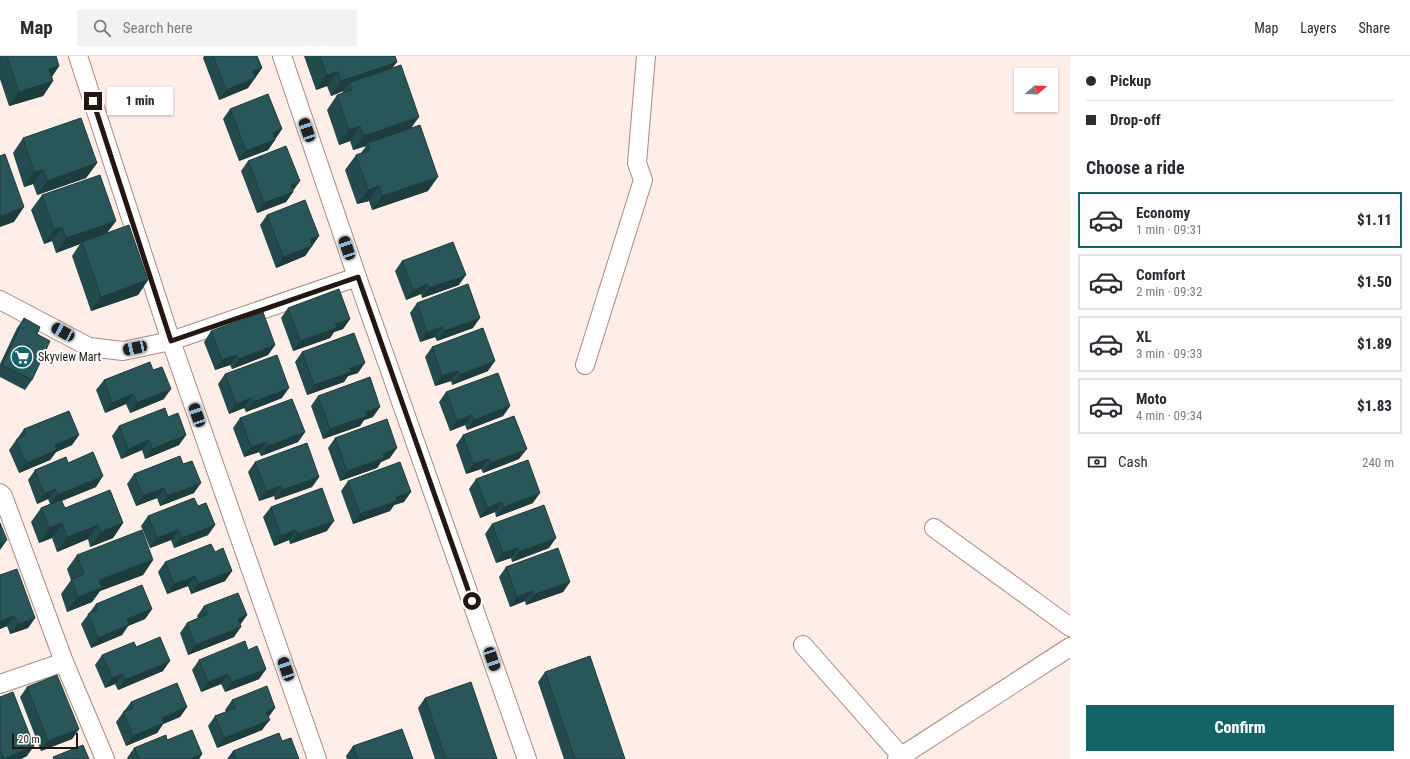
<!DOCTYPE html>
<meta charset="utf-8">
<style>
body{margin:0;font-family:"Roboto Condensed",sans-serif;background:#f2f2f3;color:#2b2b33;height:100vh;display:flex;flex-direction:column;font-size:15px;white-space:nowrap}
*{box-sizing:border-box;margin:0}
p{font-size:13px;color:#7c7c81}
.icon{flex:none;width:22px;height:22px;fill:none;stroke:currentColor;stroke-width:2;stroke-linecap:round;stroke-linejoin:round}
.map{position:relative;flex:1;overflow:hidden}
.details{display:flex;flex-direction:column;background:#fff;width:340px}
.details>*{flex:none}
.hud{display:grid;align-content:center;height:88px;padding:0 16px;background:#fff}
.needle{width:26px;rotate:71deg}
.tools{position:absolute;left:1014px;top:12px;display:grid;gap:8px}
.tools a{display:grid;place-items:center;width:44px;height:44px;border-radius:0px;background:#fff;box-shadow:0 1px 3px #0004;font-size:20px}
.scale{position:absolute;left:12px;bottom:10px;width:66px;box-sizing:border-box;padding-left:4px;border:2px solid #241711;border-top:0;font-size:11px;line-height:14px;white-space:nowrap;color:#241711;-webkit-text-stroke:3px #fff;paint-order:stroke}
.end{position:absolute;width:18px;height:18px;margin:-9px;border:5px solid #241711;background:#fff;box-shadow:0 0 0 2px #fff}
.from{border-radius:50%}
.bubble{position:absolute;height:28px;border-radius:0px;background:#fff;box-shadow:0 1px 3px #0004;font-size:13px;font-weight:800;line-height:28px;text-align:center}
.car{position:absolute;width:12px;height:24px;margin:-12px -6px;border-radius:5px;box-shadow:0 0 3px 1px #0007;background:linear-gradient(#222 24%,#8ab4d8 0 40%,#222 0 76%,#8ab4d8 0 86%,#222 0)}
.hud b{display:flex;align-items:center;gap:14px;height:38px;font-size:15px}
.hud b+b{border-top:1px solid #e1e1e2}
.hud i{width:10px;height:10px;background:#2b2b33}
ul{padding:0;list-style:none}
li{display:flex;align-items:center;gap:12px;height:56px;margin:0 8px 6px;padding:0 8px;border:2px solid #e1e1e2;border-radius:0px}
li div{flex:1}
li b{display:block;font-size:15px}
li em{font-style:normal;font-weight:800}
li.active{border-color:#146467}
li>.icon{width:36px;height:36px;stroke-width:1.5}
h2{padding:0 16px;font-size:18px;line-height:48px}
.pay{display:flex;align-items:center;gap:10px;height:44px;padding:0 16px;font-size:15px}
.pay p{margin-inline-start:auto}
.button{display:flex;gap:8px;margin-top:auto;padding:8px 16px}
.button a{flex:1;height:46px;border-radius:0px;background:#146467;color:#fff;font-size:16px;font-weight:800;line-height:46px;text-align:center}
header{display:flex;align-items:center;gap:24px;box-sizing:border-box;height:56px;padding:0 20px;background:#fff;border-bottom:1px solid #e1e1e2}
header strong{font-size:19px}
nav{display:flex;gap:22px;margin-inline-start:auto;font-size:14px}
.search{width:280px;height:36px;background:#f2f2f3;display:flex;align-items:center;gap:10px;box-sizing:border-box;padding:0 14px;border-radius:0px;color:#7c7c81;font-size:15px}
main{display:flex;flex:1;min-height:0}
.map>svg:first-child{display:block}
.lines{fill:none;stroke-linecap:round;stroke-linejoin:round}
.street-casing{stroke:#ad897a;stroke-width:20}
.street{stroke:#fff;stroke-width:18}
.wall{fill:#234a4c}
.shaded-wall{fill:#1d3c3e}
.building{fill:#295658;stroke:#1d3c3e}
.route{stroke:#241711;stroke-width:5}
.labels{text-anchor:middle;dominant-baseline:central;stroke-width:4;stroke-linejoin:round;paint-order:stroke}
.poi-label{font-size:12px;fill:#241711;stroke:#fff;text-anchor:start}
</style>
<header>
<strong>Map</strong>
<div class="search"><svg class="icon" aria-label="search" viewBox="0 0 24 24"><circle cx="10" cy="10" r="6"/><path d="M15 15l6 6"/></svg>Search here</div>
<nav><a>Map</a><a>Layers</a><a>Share</a></nav>
</header>
<main>
<div class="map">
<svg width="1070" height="703" viewBox="0 0 1070 703">
<rect width="100%" height="100%" fill="#ffeee8"/>
<g class="lines">
<g class="street-casing">
<g id="street">
<path d="M78 0 171 285 317 703"/>
<path d="M282 0 357 221 527 703"/>
<path d="M0 244 89 291 123 295 171 285 357 221"/>
<path d="M585 309 643 124 637 107 646 0"/>
<path d="M0 437 3 440 64 606 105 703"/>
<path d="M934 472 1070 571"/>
<path d="M803 589 901 700"/>
<path d="M0 628 64 606"/>
<path d="M897 703 1070 591"/>
</g>
</g>
<use href="#street" class="street"/>
</g>
<g class="wall">
<path d="M0 0H56L59 10 52 21 53 25 43 40 9 50 0 23Z"/>
<path d="M204 0H257L262 12 248 32 219 44 203 2Z"/>
<path d="M304 0H395L397 6 392 12 412 72 428 135 372 154 369 145 357 148 345 114 356 99 361 97 366 90 353 94 350 85 339 89 327 54 337 39 342 37 343 35 331 40 327 30 316 34Z"/>
<path d="M230 53 282 73 268 94 239 105 223 63Z"/>
<path d="M23 82 97 107 86 122 37 139 33 128 24 131 13 97Z"/>
<path d="M248 105 293 135V136L286 146 257 157 241 115Z"/>
<path d="M42 139 116 165 107 177 148 224 138 239 91 255 72 200 80 188 56 197 52 185 44 188 31 154Z"/>
<path d="M267 159 319 180 305 200 276 212 260 169Z"/>
<path d="M402 205 459 229 422 242 421 238 406 244 395 215Z"/>
<path d="M417 247 473 272 437 285 435 281 420 286 410 257Z"/>
<path d="M288 252 350 263 343 273 334 276 330 282 293 295 281 262Z"/>
<path d="M24 262 37 278 32 324 25 334 0 321V308L17 272Z"/>
<path d="M211 275 275 289 268 299 232 313 230 309 215 314 204 286Z"/>
<path d="M432 291 488 315 452 329 451 325 435 330 425 301Z"/>
<path d="M302 296 358 317 348 320 344 326 307 339 295 306Z"/>
<path d="M225 318 282 342 246 356 244 352 229 358 218 328Z"/>
<path d="M104 324 164 343 130 357 126 348 105 357 96 334Z"/>
<path d="M446 336 510 350 503 360 467 374 465 369 450 375 439 346Z"/>
<path d="M318 340 373 361 364 364 360 370 323 383 311 350Z"/>
<path d="M168 361 186 379 179 389 145 403 142 394 121 403 112 380 119 370Z"/>
<path d="M240 362 305 376 298 386 261 400 259 396 244 401 233 372Z"/>
<path d="M24 373 79 379 72 389 56 396 50 404 19 417 9 394Z"/>
<path d="M463 379 519 403 483 417 481 413 466 418 456 389Z"/>
<path d="M335 382 390 402 381 406 377 412 340 425 328 392Z"/>
<path d="M255 406 319 421 312 431 275 444 274 440 259 445 248 416Z"/>
<path d="M68 407 96 431 62 445 65 452 123 467 113 482 90 491 88 483 57 496 52 482 39 487 31 466 41 452 50 448 48 443 37 448 28 424 35 414Z"/>
<path d="M134 418 194 437 160 450 157 442 136 450 127 428Z"/>
<path d="M476 423 533 447 496 461 495 456 480 462 469 433Z"/>
<path d="M348 425 404 446 394 449 390 455 353 468 341 435Z"/>
<path d="M198 450 215 469 208 479 174 492 171 484 150 492 141 470 148 460Z"/>
<path d="M271 451 327 475 290 488 289 484 274 490 263 461Z"/>
<path d="M492 468 549 492 512 506 511 502 496 507 485 478Z"/>
<path d="M215 496 232 515 225 525 191 538 188 530 167 538 158 516 165 506Z"/>
<path d="M77 499 153 504 143 519 100 535 92 546 67 556 61 538 71 524 67 513Z"/>
<path d="M506 511 570 526 563 536 526 549 525 545 510 551 499 521Z"/>
<path d="M0 519 35 562 28 572 10 578 7 570 0 573Z"/>
<path d="M96 548 152 553 145 563 128 570 122 579 91 592 81 568Z"/>
<path d="M204 550 247 559 240 569 234 581 188 599 180 577 187 567 198 562 197 560Z"/>
<path d="M136 591 163 615 118 634 115 628 105 632 95 609 102 599Z"/>
<path d="M248 594 266 613 259 623 225 636 221 628 201 636 192 614 199 604Z"/>
<path d="M545 616 625 703H564L538 626Z"/>
<path d="M27 631 79 673 72 683 41 695 20 641Z"/>
<path d="M0 641 27 700 21 703H0Z"/>
<path d="M425 642 497 703H435L418 652Z"/>
<path d="M232 644 269 662 262 674 217 692 208 670 215 660 226 656 225 654Z"/>
<path d="M131 646 187 651 180 661 163 668 157 677 126 690 116 666Z"/>
<path d="M167 684 202 698 199 703H128L127 702 134 692Z"/>
<path d="M282 685 299 703H227L233 695Z"/>
<path d="M353 690 413 703H347L346 700Z"/>
</g>
<g class="shaded-wall">
<path d="M397 6 386 20 349 27 343 35 331 40 341 25Z"/>
<path d="M59 10 49 24V13Z"/>
<path d="M262 12 255 22 253 15Z"/>
<path d="M338 16 327 30 316 34 326 19Z"/>
<path d="M255 22 248 32 219 44 226 34Z"/>
<path d="M53 25 43 40 9 50 19 36Z"/>
<path d="M419 61 409 75 368 87 366 90 353 94 364 80Z"/>
<path d="M360 70 350 85 339 89 349 74Z"/>
<path d="M282 73 275 83 273 77Z"/>
<path d="M275 84 268 94 239 105 246 95Z"/>
<path d="M97 107 86 122 37 139 47 125Z"/>
<path d="M43 114 33 128 24 131 34 116Z"/>
<path d="M438 121 428 135 372 154 382 140Z"/>
<path d="M300 125 293 135 291 129Z"/>
<path d="M379 130 369 145 357 148 368 134Z"/>
<path d="M293 136 286 146 257 157 264 147Z"/>
<path d="M24 151 14 166 0 171V160Z"/>
<path d="M116 165 105 179 82 186 80 188 56 197 66 182Z"/>
<path d="M62 171 52 185 44 188 54 174Z"/>
<path d="M319 180 312 190 310 183Z"/>
<path d="M312 190 305 200 276 212 283 201Z"/>
<path d="M466 219 459 229 422 242 429 232Z"/>
<path d="M148 224 138 239 91 255 101 241Z"/>
<path d="M428 228 421 238 406 244 413 234Z"/>
<path d="M480 262 473 272 437 285 444 275Z"/>
<path d="M350 263 343 273 334 276 330 282 293 295 300 285 335 268Z"/>
<path d="M442 271 435 281 420 286 427 276Z"/>
<path d="M275 289 268 299 232 313 239 303Z"/>
<path d="M237 299 230 309 215 314 222 304Z"/>
<path d="M495 305 488 315 452 329 459 319Z"/>
<path d="M365 307 358 317 348 320 344 326 307 339 314 329 350 312Z"/>
<path d="M458 315 451 325 435 330 442 320Z"/>
<path d="M289 332 282 342 246 356 253 346Z"/>
<path d="M171 333 164 343 130 357 137 347Z"/>
<path d="M133 338 126 348 105 357 112 347Z"/>
<path d="M251 342 244 352 229 358 236 348Z"/>
<path d="M510 350 503 360 467 374 474 364Z"/>
<path d="M380 351 373 361 364 364 360 370 323 383 330 373 365 356Z"/>
<path d="M472 359 465 369 450 375 457 365Z"/>
<path d="M305 376 298 386 261 400 268 390Z"/>
<path d="M79 379 72 389 56 396 50 404 19 417 26 407 55 389Z"/>
<path d="M186 379 179 389 145 403 152 393Z"/>
<path d="M149 384 142 394 121 403 128 393Z"/>
<path d="M266 386 259 396 244 401 251 391Z"/>
<path d="M397 392 390 402 381 406 377 412 340 425 347 415 383 397Z"/>
<path d="M527 393 519 403 483 417 490 407Z"/>
<path d="M488 403 481 413 466 418 473 408Z"/>
<path d="M103 420 96 431 50 449 57 439Z"/>
<path d="M319 421 312 431 275 444 282 434Z"/>
<path d="M201 427 194 437 160 450 167 440Z"/>
<path d="M281 430 274 440 259 445 266 435Z"/>
<path d="M164 432 157 442 136 450 143 440Z"/>
<path d="M55 433 48 443 37 448 44 438Z"/>
<path d="M411 436 404 446 394 449 390 455 353 468 360 458 396 441Z"/>
<path d="M540 437 533 447 496 461 504 451Z"/>
<path d="M502 446 495 456 480 462 487 452Z"/>
<path d="M334 465 327 475 290 488 297 478Z"/>
<path d="M62 467 52 482 39 487 49 472Z"/>
<path d="M123 467 113 482 90 491 101 476Z"/>
<path d="M98 469 88 483 57 496 67 481Z"/>
<path d="M215 469 208 479 174 492 181 482Z"/>
<path d="M178 474 171 484 150 492 157 482Z"/>
<path d="M296 474 289 484 274 490 281 480Z"/>
<path d="M556 482 549 492 512 506 519 496Z"/>
<path d="M7 484 0 494V487Z"/>
<path d="M518 492 511 502 496 507 503 497Z"/>
<path d="M153 504 143 519 100 535 92 546 67 556 78 541 99 524Z"/>
<path d="M232 515 225 525 191 538 198 528Z"/>
<path d="M195 520 188 530 167 538 174 528Z"/>
<path d="M570 526 563 536 526 549 533 539Z"/>
<path d="M532 535 525 545 510 551 517 541Z"/>
<path d="M152 553 145 563 128 570 122 579 91 592 98 582 127 563Z"/>
<path d="M247 559 240 569 238 563Z"/>
<path d="M14 560 7 570 0 573V565Z"/>
<path d="M35 562 28 572 10 578 18 568Z"/>
<path d="M241 571 234 581 188 599 195 589Z"/>
<path d="M170 605 163 615 118 634 125 624Z"/>
<path d="M266 613 259 623 225 636 232 626Z"/>
<path d="M122 618 115 628 105 632 112 622Z"/>
<path d="M228 618 221 628 201 636 208 626Z"/>
<path d="M187 651 180 661 163 668 157 677 126 690 133 680 162 662Z"/>
<path d="M275 652 268 662 266 656Z"/>
<path d="M270 664 262 674 217 692 224 682Z"/>
<path d="M79 673 72 683 41 695 48 685Z"/>
<path d="M34 690 27 700 21 703H3Z"/>
<path d="M202 698 199 703H190Z"/>
</g>
<g class="building">
<path d="M7 0H56L59 10 49 13 53 25 19 36Z"/>
<path d="M213 0H257L262 12 253 15 255 22 226 34Z"/>
<path d="M320 0H395L397 6 341 25 338 16 326 19Z"/>
<path d="M401 9 419 61 364 80 360 70 349 74 337 39 352 34 349 27Z"/>
<path d="M268 38 282 73 273 77 275 84 246 95 230 53Z"/>
<path d="M81 62 97 107 47 125 43 114 34 116 23 82Z"/>
<path d="M420 69 438 121 382 140 379 130 368 134 356 99 370 94 368 87Z"/>
<path d="M286 90 300 125 291 129 293 136 264 147 248 105Z"/>
<path d="M5 98 24 151 0 160V100Z"/>
<path d="M100 119 116 165 66 182 62 171 54 174 42 139Z"/>
<path d="M305 144 319 180 310 183 312 190 283 201 267 159Z"/>
<path d="M129 169 148 224 101 241 82 186Z"/>
<path d="M453 186 466 219 429 232 428 228 413 234 402 205Z"/>
<path d="M468 228 480 262 444 275 442 271 427 276 417 247Z"/>
<path d="M339 233 350 263 335 268 337 272 300 285 288 252Z"/>
<path d="M263 256 275 289 239 303 237 299 222 304 211 275Z"/>
<path d="M24 262 40 271 37 278 50 285 32 324 2 309Z"/>
<path d="M483 272 495 305 459 319 458 315 442 320 432 291Z"/>
<path d="M354 277 365 307 350 312 351 316 314 329 302 296Z"/>
<path d="M277 299 289 332 253 346 251 342 236 348 225 318Z"/>
<path d="M150 306 153 314 162 311 171 333 137 347 133 338 112 347 104 324Z"/>
<path d="M498 317 510 350 474 364 472 359 457 365 446 336Z"/>
<path d="M370 321 380 351 365 356 367 360 330 373 318 340Z"/>
<path d="M292 343 305 376 268 390 266 386 251 391 240 362Z"/>
<path d="M165 352 168 361 178 357 186 379 152 393 149 384 128 393 119 370Z"/>
<path d="M69 355 79 379 55 389 57 394 26 407 16 384 26 379 24 373Z"/>
<path d="M514 360 527 393 490 407 488 403 473 408 463 379Z"/>
<path d="M387 363 397 392 383 397 384 402 347 415 335 382Z"/>
<path d="M307 387 319 421 282 434 281 430 266 435 255 406Z"/>
<path d="M93 396 103 420 57 439 55 433 44 438 35 414 66 401 68 407Z"/>
<path d="M180 400 183 408 192 405 201 427 167 440 164 432 143 440 134 418Z"/>
<path d="M528 404 540 437 504 451 502 446 487 452 476 423Z"/>
<path d="M400 406 411 436 396 441 397 445 360 458 348 425Z"/>
<path d="M322 432 334 465 297 478 296 474 281 480 271 451Z"/>
<path d="M110 434 123 467 101 476 98 469 67 481 62 467 49 472 41 452 61 444 65 452Z"/>
<path d="M194 442 198 450 206 447 215 469 181 482 178 474 157 482 148 460Z"/>
<path d="M544 449 556 482 519 496 518 492 503 497 492 468Z"/>
<path d="M0 467 7 484 0 487Z"/>
<path d="M142 474 153 504 99 524 102 532 78 541 71 523 84 518 77 499Z"/>
<path d="M211 488 215 496 223 492 232 515 198 528 195 520 174 528 165 506Z"/>
<path d="M558 492 570 526 533 539 532 535 517 541 506 511Z"/>
<path d="M17 513 35 562 18 568 14 560 0 565V519Z"/>
<path d="M142 529 152 553 127 563 129 569 98 582 88 558 98 554 96 548Z"/>
<path d="M238 537 247 559 238 563 241 571 195 589 187 567 207 558 204 550Z"/>
<path d="M160 581 170 605 125 624 122 618 112 622 102 599 134 586 136 591Z"/>
<path d="M245 585 248 594 257 590 266 613 232 626 228 618 208 626 199 604Z"/>
<path d="M590 600 625 703H575L545 616Z"/>
<path d="M57 619 79 673 48 685 27 631Z"/>
<path d="M471 626 497 703H446L425 642Z"/>
<path d="M177 627 187 651 162 662 164 667 133 680 123 656 133 652 131 646Z"/>
<path d="M267 630 275 652 266 656 270 664 224 682 215 660 236 652 232 644Z"/>
<path d="M13 636 34 690 4 703 0 694V641Z"/>
<path d="M402 673 413 703H358L353 690Z"/>
<path d="M192 674 202 698 190 703H139L134 692 166 679 167 684Z"/>
<path d="M279 677 282 685 291 682 299 703H236L233 695Z"/>
<path d="M83 689 89 703H54L53 701Z"/>
</g>
<g class="lines">
<path class="route" d="M93 45 171 285 358 221 472 545"/>
</g>
<defs>
<g id="supermarket-disc" transform="scale(1.15)"><circle r="9.5" fill="#146467" stroke="#fff"/><path d="M-6-5.5h2.5l.6 2H6L4.5 2H-2.5L-4.4-4H-6ZM-1.5 3.2a1.3 1.3 0 1 0 .1 0ZM3 3.2a1.3 1.3 0 1 0 .1 0Z" fill="#fff"/></g>
</defs>
<g fill-rule="evenodd">
<use href="#supermarket-disc" x="22" y="301"/>
</g>
<g class="labels">
<g class="poi-label">
<text x="38" y="301">Skyview Mart</text>
</g>
</g>
</svg>
<div class="tools">
<a><svg class="needle" viewBox="-14 -14 28 28"><path d="M0-13l5 13h-10z" fill="#e53935"/><path d="M0 13l5-13h-10z" fill="#7c7c81"/></svg></a>
</div>
<div class="scale">20 m</div>
<i class="end from" style="left:472px;top:545px"></i>
<i class="end" style="left:93px;top:45px"></i>
<div class="bubble" style="left:107px;top:31px;width:66px">1 min</div>
<i class="car" style="left:307px;top:74px;rotate:341deg"></i>
<i class="car" style="left:347px;top:192px;rotate:341deg"></i>
<i class="car" style="left:63px;top:276px;rotate:299deg"></i>
<i class="car" style="left:135px;top:292px;rotate:258deg"></i>
<i class="car" style="left:197px;top:359px;rotate:341deg"></i>
<i class="car" style="left:492px;top:603px;rotate:161deg"></i>
<i class="car" style="left:286px;top:613px;rotate:341deg"></i>
</div>
<section class="details">
<div class="hud">
<b><i class="from"></i>Pickup</b>
<b><i></i>Drop-off</b>
</div>
<h2>Choose a ride</h2>
<ul>
<li class="active"><svg class="icon" aria-label="car" viewBox="0 0 24 24"><path d="M5 17H2v-5l4-1 3-4h7l3 4 3 1v5h-3M9 17h6M6 11h13"/><circle cx="7" cy="17" r="2"/><circle cx="17" cy="17" r="2"/></svg><div><b>Economy</b><p>1 min · 09:31</p></div><em>$1.11</em></li>
<li><svg class="icon" aria-label="car" viewBox="0 0 24 24"><path d="M5 17H2v-5l4-1 3-4h7l3 4 3 1v5h-3M9 17h6M6 11h13"/><circle cx="7" cy="17" r="2"/><circle cx="17" cy="17" r="2"/></svg><div><b>Comfort</b><p>2 min · 09:32</p></div><em>$1.50</em></li>
<li><svg class="icon" aria-label="car" viewBox="0 0 24 24"><path d="M5 17H2v-5l4-1 3-4h7l3 4 3 1v5h-3M9 17h6M6 11h13"/><circle cx="7" cy="17" r="2"/><circle cx="17" cy="17" r="2"/></svg><div><b>XL</b><p>3 min · 09:33</p></div><em>$1.89</em></li>
<li><svg class="icon" aria-label="car" viewBox="0 0 24 24"><path d="M5 17H2v-5l4-1 3-4h7l3 4 3 1v5h-3M9 17h6M6 11h13"/><circle cx="7" cy="17" r="2"/><circle cx="17" cy="17" r="2"/></svg><div><b>Moto</b><p>4 min · 09:34</p></div><em>$1.83</em></li>
</ul>
<div class="pay"><svg class="icon" aria-label="cash" viewBox="0 0 24 24"><path d="M3 7h18v10H3z"/><circle cx="12" cy="12" r="2"/></svg>Cash<p>240 m</p></div>
<div class="button"><a>Confirm</a></div>
</section>
</main>
